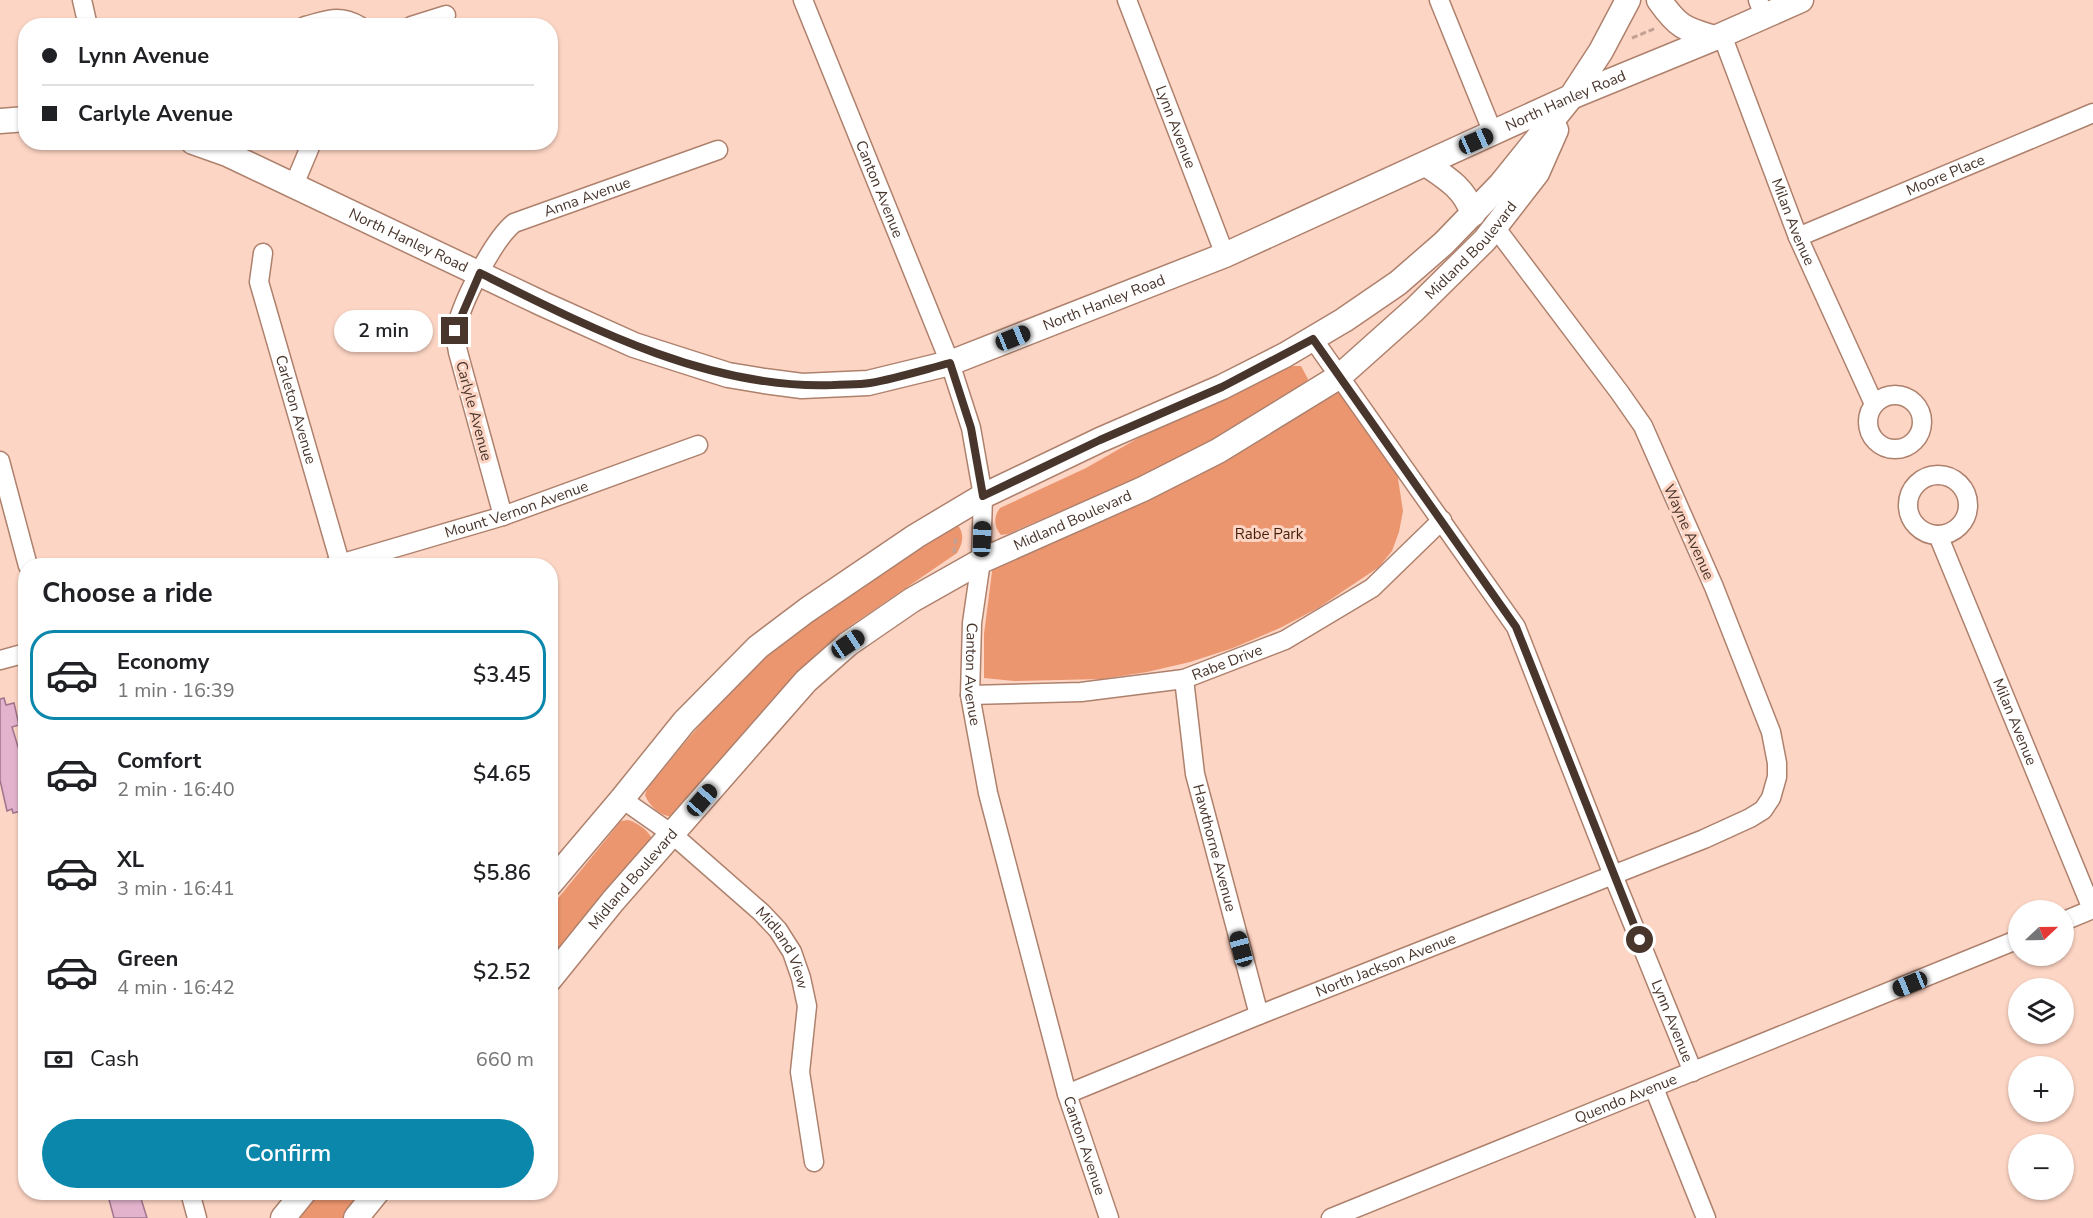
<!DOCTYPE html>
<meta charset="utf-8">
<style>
body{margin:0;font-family:"Nunito Sans",sans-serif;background:#f2f2f2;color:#202124;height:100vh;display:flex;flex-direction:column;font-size:22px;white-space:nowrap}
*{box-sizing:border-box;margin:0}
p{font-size:20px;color:#757577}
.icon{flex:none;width:33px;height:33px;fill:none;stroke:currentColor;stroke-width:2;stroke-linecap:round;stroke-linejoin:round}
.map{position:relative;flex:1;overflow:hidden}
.sheet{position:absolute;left:18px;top:558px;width:540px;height:642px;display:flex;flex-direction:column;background:#fff;border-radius:24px;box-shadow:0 2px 4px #0004}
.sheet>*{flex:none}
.hud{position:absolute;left:18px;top:18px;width:540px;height:132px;border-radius:24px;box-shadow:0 2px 4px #0004;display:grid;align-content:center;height:132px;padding:0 24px;background:#fff}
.needle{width:39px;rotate:68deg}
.tools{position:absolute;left:2008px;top:900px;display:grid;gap:12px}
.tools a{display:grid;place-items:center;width:66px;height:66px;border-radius:50%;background:#fff;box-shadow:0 2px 4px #0004;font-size:30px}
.end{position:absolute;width:27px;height:27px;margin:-14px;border:8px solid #48352c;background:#fff;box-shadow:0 0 0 3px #fff}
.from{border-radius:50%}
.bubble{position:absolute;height:42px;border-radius:21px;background:#fff;box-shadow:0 2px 4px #0004;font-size:20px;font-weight:600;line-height:42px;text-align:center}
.car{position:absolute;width:18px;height:36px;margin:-18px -9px;border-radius:8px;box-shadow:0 0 4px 2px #0007;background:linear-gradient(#222 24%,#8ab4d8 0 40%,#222 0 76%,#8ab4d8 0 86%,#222 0)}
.hud b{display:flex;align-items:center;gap:21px;height:57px;font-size:22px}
.hud b+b{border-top:2px solid #e0e0e0}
.hud i{width:15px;height:15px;background:#202124}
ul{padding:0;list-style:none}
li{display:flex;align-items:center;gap:18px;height:90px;margin:0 12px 9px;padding:0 12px;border:3px solid transparent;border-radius:24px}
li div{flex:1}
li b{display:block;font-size:22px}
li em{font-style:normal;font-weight:600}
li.selected{border-color:#0b87ab}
li>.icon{width:54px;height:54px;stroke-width:1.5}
h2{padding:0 24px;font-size:27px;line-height:72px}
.pay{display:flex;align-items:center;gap:15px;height:66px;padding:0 24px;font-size:22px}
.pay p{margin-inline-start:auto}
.cta{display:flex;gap:12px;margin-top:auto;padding:12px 24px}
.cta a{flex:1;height:69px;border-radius:36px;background:#0b87ab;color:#fff;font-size:24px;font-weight:600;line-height:69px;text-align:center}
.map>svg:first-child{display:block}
.green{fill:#eb966f}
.building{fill:#e3b3cd;stroke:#a0748c;stroke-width:1.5}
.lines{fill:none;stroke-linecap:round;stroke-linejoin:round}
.minor-casing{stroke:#ae816d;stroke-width:21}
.major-casing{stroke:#ae816d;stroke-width:27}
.path{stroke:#c2a193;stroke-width:3;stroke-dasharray:6 3;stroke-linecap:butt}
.minor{stroke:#fff;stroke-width:18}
.major{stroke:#fff;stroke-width:24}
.route{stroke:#48352c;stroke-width:8}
.labels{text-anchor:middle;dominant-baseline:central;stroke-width:6;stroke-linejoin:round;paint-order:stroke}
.street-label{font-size:15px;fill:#48352c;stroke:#fdd5c4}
.park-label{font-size:15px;fill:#461f0c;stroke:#fdd5c4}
</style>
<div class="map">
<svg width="2093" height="1218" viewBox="0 0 2093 1218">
<rect width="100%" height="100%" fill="#fdd5c4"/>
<g class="green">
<path d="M1292 366H1301L1308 379 1305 385 1248 424 1156 470 1008 534 1001 535C994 527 993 517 1000 508L1086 468 1161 425Z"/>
<path d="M1337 388 1397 472 1403 511 1399 532 1392 551 1379 567 1318 608 1280 628 1233 648 1190 662 1147 672 1102 679 1014 681 984 678V634L993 564Z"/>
<path d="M957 524C965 534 963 543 957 553L846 629 823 649 676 816C663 819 649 806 645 795L647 789C693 732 740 675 797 629 846 589 904 558 957 524Z"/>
<path d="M628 820C638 823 650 831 653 842L551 968V907L621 821Z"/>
<path d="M316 1193H365L344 1218H295Z"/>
</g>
<g class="building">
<path d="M4 698 6 705 14 703 19 725 12 727 26 773V810L13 813 12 809 7 811 0 780V699Z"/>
<path d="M107 1192H139L147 1218H114Z"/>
</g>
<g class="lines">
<g class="minor-casing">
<g id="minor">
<path d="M82 0 88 26"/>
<path id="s1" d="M803 0 950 363 971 428 983 496 981 561 972 623 970 695 988 793 1067 1094 1109 1218"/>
<path id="s2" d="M1127 0 1225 255"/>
<path d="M1439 0 1493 133"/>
<path d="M1758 0 1764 16"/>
<path d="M305 26C328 20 339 14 360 26"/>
<path d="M411 26 446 15"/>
<path id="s3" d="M1722 35 1798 237 1874 404"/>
<path d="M294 185 312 142"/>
<path id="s4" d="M1798 237 2093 113"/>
<path id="s5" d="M263 253 259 282 341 566"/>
<path id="s6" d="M1313 339 1516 627 1613 875 1693 1072"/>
<circle cx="1895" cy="422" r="27"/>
<path d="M0 461 28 566"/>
<circle cx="1938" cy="505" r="30"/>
<path id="s7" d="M503 516 458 352C457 345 454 336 456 329 462 302 493 240 514 223L718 150"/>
<path id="s8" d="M1938 535 2092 909"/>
<path id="s9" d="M333 566 503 516 698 445"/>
<path d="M0 660 26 653"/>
<path id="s10" d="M1184 679 1195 774 1259 1015"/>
<path id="s11" d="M970 695 1081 692 1184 679 1285 640 1372 588 1442 520"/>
<path id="s12" d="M622 799 672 834 761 912 778 930 792 952 801 978 807 1006 800 1072 814 1162"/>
<path d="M2064 921 2093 909"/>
<path d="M1654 1088 1706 1218"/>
<path id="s13" d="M1067 1094 1259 1015 1704 839 1750 818 1763 810 1771 798 1777 777V763L1771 732 1714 587 1643 426 1620 393 1495 227"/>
<path d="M190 1192 197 1218"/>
<path id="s14" d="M1331 1218 2019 939"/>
</g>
</g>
<g class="major-casing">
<g id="major">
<path d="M1659 0C1678 27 1684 29 1715 38"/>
<path d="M0 121 26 119"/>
<path id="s15" d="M193 142 227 154 543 304 634 345 728 375 764 381 802 386 868 383 950 363 1225 255 1571 97 1715 38 1801 0"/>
<path d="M1426 164C1447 178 1465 189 1473 214"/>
<path d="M550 884 622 799 684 722 758 647 807 610 916 536 983 496 1100 440 1222 387 1285 355 1344 320 1398 283 1444 243 1501 184 1571 97 1601 51 1628 0"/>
<path id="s16" d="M550 979 613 901 806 681 848 644 912 600 981 561 1143 489 1218 451 1340 376 1415 309 1485 240 1537 173 1556 130"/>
<path d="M283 1218 304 1192"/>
<path d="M356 1218 377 1192"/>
</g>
</g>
<g class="path">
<path d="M1632 38 1656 28"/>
<path d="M954 553 956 536"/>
</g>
<use href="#minor" class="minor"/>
<use href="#major" class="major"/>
</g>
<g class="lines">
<path class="route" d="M455 331 480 273C588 327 709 390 833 385 845 384 858 385 870 383 897 378 923 370 950 363L971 428 983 496 1100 440 1222 387 1313 339 1516 627 1640 940"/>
</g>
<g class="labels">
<g class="street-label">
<text stroke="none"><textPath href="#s15" startOffset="1479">North Hanley Road</textPath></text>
<text stroke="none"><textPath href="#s2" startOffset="136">Lynn Avenue</textPath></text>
<text stroke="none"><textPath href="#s4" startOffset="160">Moore Place</textPath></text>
<text stroke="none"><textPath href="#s1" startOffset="204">Canton Avenue</textPath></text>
<text stroke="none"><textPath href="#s7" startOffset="393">Anna Avenue</textPath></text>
<text stroke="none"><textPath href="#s3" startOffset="200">Milan Avenue</textPath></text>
<text stroke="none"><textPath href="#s15" startOffset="237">North Hanley Road</textPath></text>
<text stroke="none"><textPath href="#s16" startOffset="1192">Midland Boulevard</textPath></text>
<text stroke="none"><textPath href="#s15" startOffset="975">North Hanley Road</textPath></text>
<text stroke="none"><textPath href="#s5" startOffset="162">Carleton Avenue</textPath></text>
<text transform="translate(474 411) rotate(75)">Carlyle Avenue</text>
<text stroke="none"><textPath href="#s9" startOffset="192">Mount Vernon Avenue</textPath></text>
<text stroke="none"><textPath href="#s16" startOffset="706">Midland Boulevard</textPath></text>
<text transform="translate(1689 532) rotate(66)">Wayne Avenue</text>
<text stroke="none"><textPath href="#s11" startOffset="261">Rabe Drive</textPath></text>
<text stroke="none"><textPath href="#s1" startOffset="708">Canton Avenue</textPath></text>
<text stroke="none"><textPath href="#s8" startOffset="202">Milan Avenue</textPath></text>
<text stroke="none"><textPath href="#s10" startOffset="172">Hawthorne Avenue</textPath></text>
<text stroke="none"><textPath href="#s16" startOffset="130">Midland Boulevard</textPath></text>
<text stroke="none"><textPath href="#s12" startOffset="222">Midland View</textPath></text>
<text stroke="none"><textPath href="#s13" startOffset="344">North Jackson Avenue</textPath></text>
<text stroke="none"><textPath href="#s6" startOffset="776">Lynn Avenue</textPath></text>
<text stroke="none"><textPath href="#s14" startOffset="318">Quendo Avenue</textPath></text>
<text stroke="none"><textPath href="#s1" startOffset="1194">Canton Avenue</textPath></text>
</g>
<g class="park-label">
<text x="1269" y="534">Rabe Park</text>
</g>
</g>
</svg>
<div class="tools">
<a><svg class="needle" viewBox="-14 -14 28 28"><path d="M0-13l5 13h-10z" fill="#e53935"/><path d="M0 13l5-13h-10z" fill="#757577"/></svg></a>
<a><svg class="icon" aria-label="layers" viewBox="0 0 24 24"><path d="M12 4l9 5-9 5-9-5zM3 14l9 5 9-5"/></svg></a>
<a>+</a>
<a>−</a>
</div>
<i class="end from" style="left:1640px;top:940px"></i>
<i class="end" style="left:455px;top:331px"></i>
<div class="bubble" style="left:334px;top:310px;width:99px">2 min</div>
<i class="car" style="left:1476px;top:141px;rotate:66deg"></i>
<i class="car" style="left:1013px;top:338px;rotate:68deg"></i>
<i class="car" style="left:982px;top:539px;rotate:2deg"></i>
<i class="car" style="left:848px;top:644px;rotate:56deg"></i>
<i class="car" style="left:702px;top:800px;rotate:41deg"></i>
<i class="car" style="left:1241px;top:949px;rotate:345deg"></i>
<i class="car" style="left:1910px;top:984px;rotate:248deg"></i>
<div class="hud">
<b><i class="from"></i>Lynn Avenue</b>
<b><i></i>Carlyle Avenue</b>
</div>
<section class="sheet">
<h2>Choose a ride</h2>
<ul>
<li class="selected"><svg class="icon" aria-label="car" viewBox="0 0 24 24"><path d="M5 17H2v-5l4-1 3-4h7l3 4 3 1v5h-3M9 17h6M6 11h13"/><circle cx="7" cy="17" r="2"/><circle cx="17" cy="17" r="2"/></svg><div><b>Economy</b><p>1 min · 16:39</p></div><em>$3.45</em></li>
<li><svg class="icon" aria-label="car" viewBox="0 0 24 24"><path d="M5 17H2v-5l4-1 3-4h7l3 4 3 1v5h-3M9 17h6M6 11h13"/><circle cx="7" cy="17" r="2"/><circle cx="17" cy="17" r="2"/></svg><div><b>Comfort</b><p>2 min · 16:40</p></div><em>$4.65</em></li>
<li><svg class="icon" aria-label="car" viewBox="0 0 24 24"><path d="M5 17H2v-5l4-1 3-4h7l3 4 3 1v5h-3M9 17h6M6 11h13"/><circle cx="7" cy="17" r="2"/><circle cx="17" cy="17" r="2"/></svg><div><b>XL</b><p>3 min · 16:41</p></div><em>$5.86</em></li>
<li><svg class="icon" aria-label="car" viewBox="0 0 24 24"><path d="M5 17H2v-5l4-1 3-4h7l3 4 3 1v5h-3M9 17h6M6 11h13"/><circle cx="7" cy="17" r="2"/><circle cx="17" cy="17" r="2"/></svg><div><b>Green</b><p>4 min · 16:42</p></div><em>$2.52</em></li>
</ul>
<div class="pay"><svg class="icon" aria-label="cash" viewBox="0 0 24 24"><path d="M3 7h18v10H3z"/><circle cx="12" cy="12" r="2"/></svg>Cash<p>660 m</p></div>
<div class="cta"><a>Confirm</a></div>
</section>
</div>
